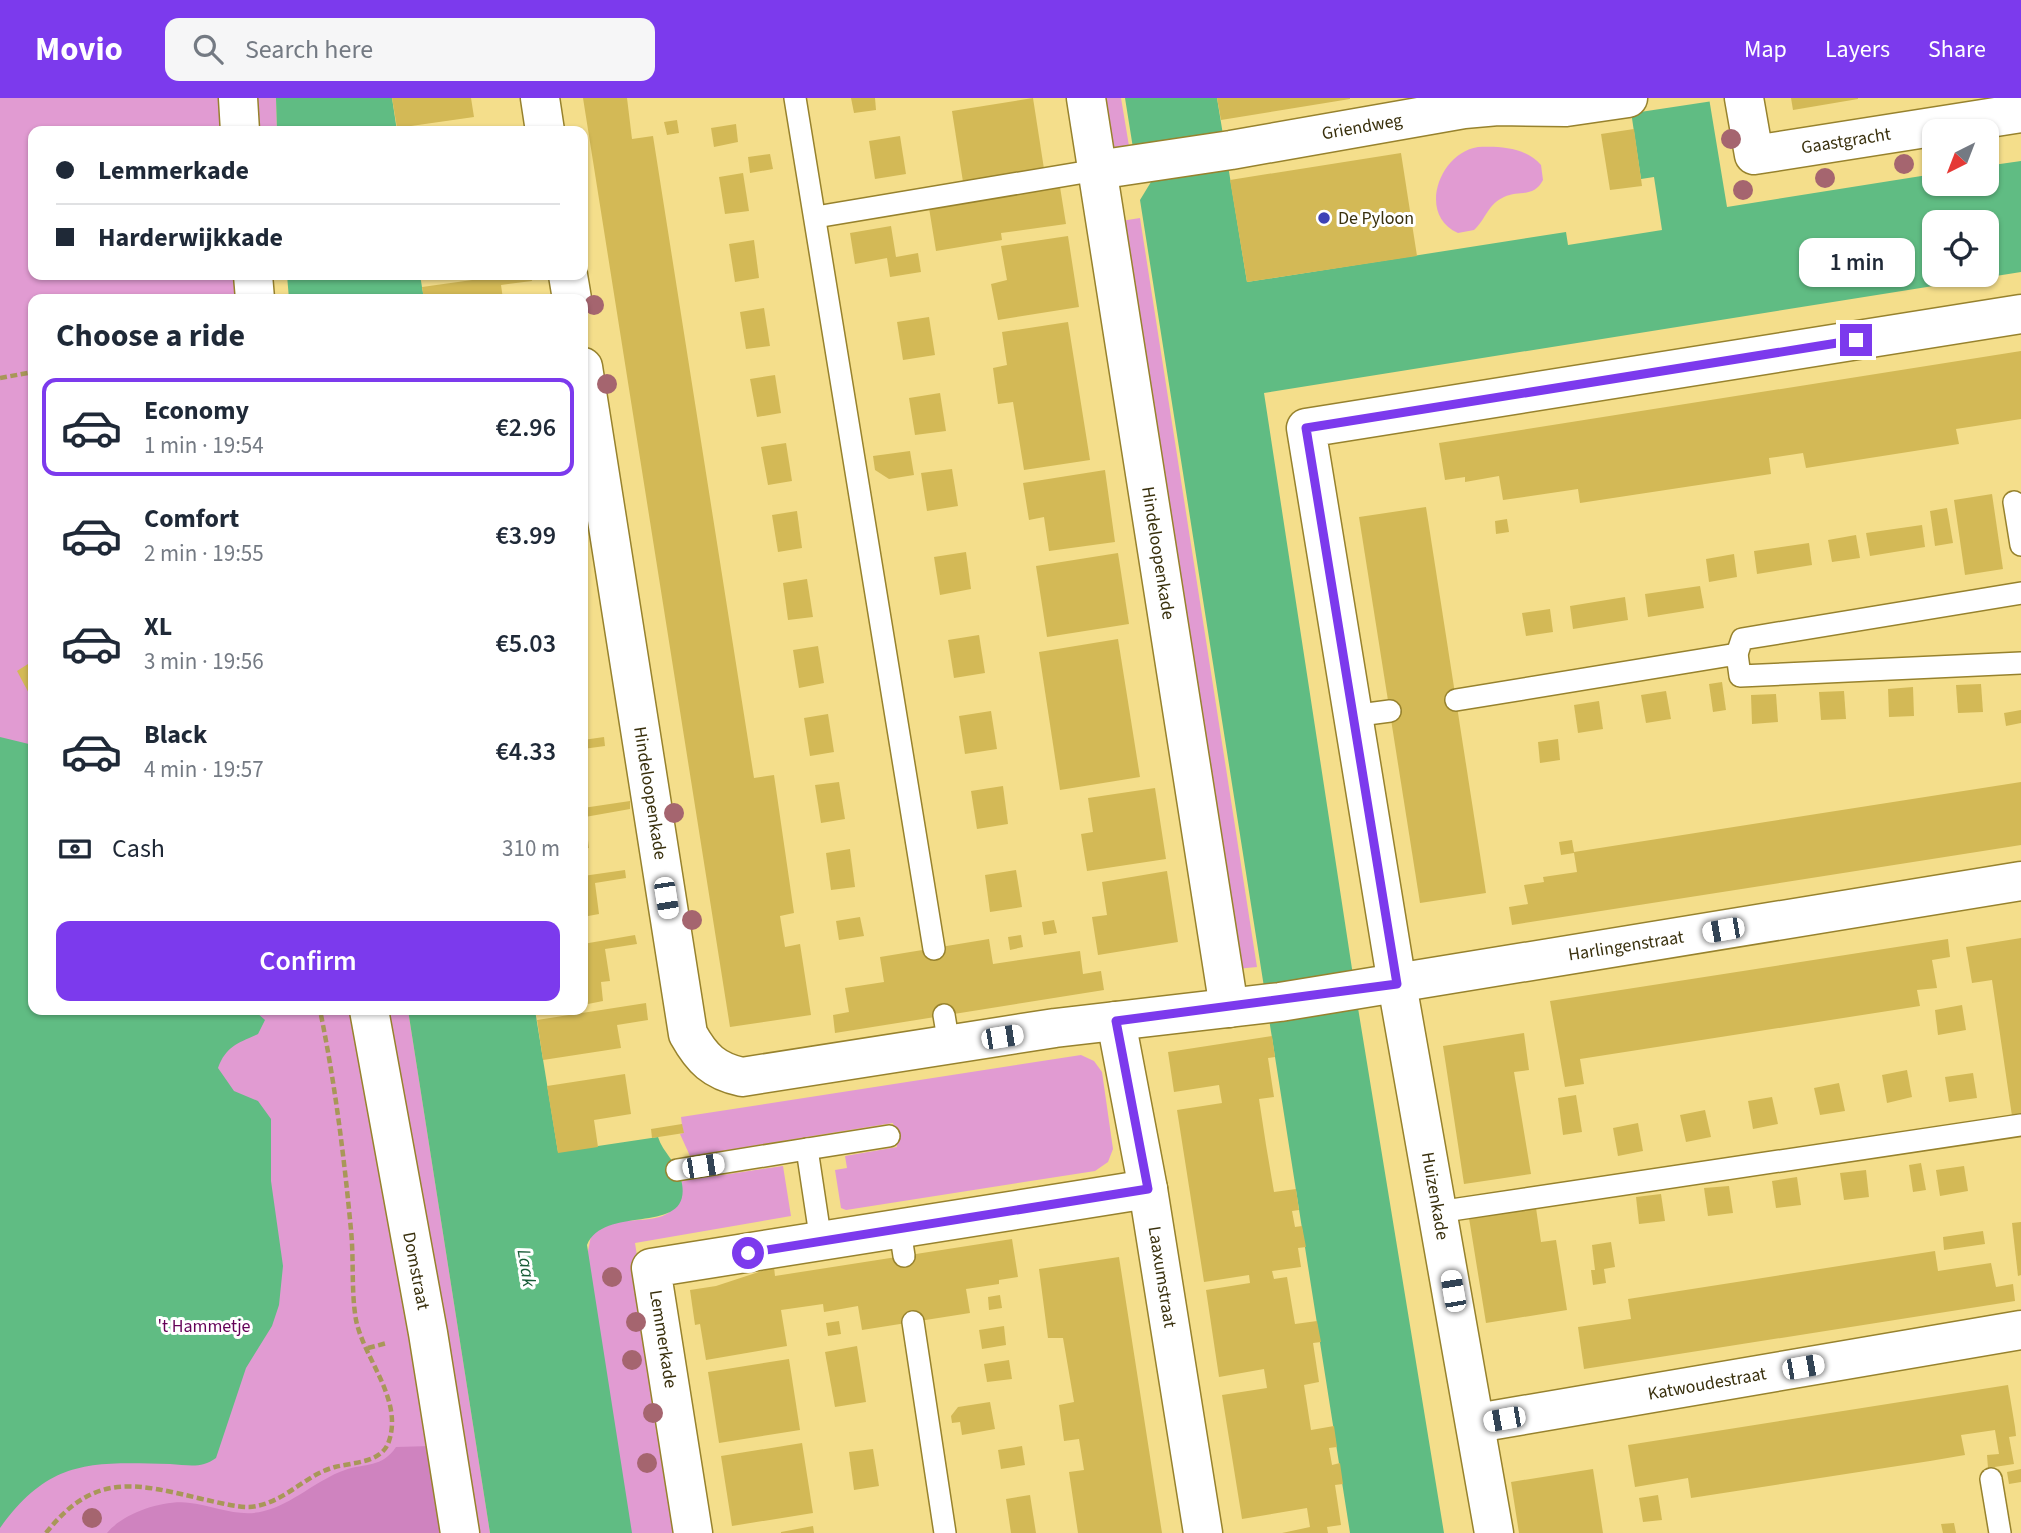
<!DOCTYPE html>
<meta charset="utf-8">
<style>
body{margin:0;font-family:"Source Sans 3",sans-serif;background:#f6f6f7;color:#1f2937;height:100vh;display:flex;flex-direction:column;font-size:26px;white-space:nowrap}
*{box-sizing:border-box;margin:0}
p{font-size:23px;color:#747a83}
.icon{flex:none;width:38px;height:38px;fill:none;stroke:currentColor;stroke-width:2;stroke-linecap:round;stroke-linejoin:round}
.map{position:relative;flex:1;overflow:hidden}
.side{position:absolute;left:28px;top:196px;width:560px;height:721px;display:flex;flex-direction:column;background:#fff;border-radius:14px;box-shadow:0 2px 5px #0004}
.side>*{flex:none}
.banner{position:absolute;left:28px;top:28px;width:560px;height:154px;border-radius:14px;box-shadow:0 2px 5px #0004;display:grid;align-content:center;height:154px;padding:0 28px;background:#fff}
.needle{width:46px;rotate:222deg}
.tools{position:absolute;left:1922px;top:21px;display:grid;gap:14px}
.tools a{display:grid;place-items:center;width:77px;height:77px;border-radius:14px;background:#fff;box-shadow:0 2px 5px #0004;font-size:35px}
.end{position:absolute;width:32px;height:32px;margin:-16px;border:9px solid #7c3aed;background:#fff;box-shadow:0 0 0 4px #fff}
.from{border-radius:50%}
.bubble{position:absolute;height:49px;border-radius:14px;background:#fff;box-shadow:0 2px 5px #0004;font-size:23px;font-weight:600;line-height:49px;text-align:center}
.car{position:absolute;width:21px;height:42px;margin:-21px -10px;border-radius:9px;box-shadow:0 0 5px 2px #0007;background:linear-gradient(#fff 24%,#345 0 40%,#fff 0 76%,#345 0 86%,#fff 0)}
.banner b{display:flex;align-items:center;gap:24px;height:66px;font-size:26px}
.banner b+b{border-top:2px solid #e0e1e3}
.banner i{width:18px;height:18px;background:#1f2937}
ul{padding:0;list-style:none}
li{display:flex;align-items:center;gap:21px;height:98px;margin:0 14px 10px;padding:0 14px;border:4px solid transparent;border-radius:14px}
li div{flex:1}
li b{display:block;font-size:26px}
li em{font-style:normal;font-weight:600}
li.selected{border-color:#7c3aed}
li>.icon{width:63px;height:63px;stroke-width:1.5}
h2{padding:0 28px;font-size:32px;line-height:84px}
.pay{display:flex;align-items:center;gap:18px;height:77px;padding:0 28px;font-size:26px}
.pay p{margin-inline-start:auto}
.cta{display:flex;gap:14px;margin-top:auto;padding:14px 28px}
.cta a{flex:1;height:80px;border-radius:14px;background:#7c3aed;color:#fff;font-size:28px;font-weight:600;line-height:80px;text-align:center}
header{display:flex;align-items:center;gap:42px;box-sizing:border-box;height:98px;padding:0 35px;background:#7c3aed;color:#fff}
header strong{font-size:33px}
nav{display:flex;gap:38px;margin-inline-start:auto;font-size:24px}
.search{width:490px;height:63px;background:#f6f6f7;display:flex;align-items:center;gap:18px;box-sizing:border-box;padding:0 24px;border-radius:14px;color:#747a83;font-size:26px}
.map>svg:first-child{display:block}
.green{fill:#e19bd2}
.forest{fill:#cf83bf}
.water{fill:#60bc83;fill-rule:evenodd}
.pier{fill:#f4de8b}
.building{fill:#d3b956}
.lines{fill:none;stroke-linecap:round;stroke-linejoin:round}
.service-casing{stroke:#97822d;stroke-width:24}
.minor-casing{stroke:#97822d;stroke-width:41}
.path{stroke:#a89758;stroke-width:4.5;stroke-dasharray:7 3.5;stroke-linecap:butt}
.service{stroke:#fff;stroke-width:21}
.minor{stroke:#fff;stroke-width:38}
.tree{fill:#a5656f}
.route{stroke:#7c3aed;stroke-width:9}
.poi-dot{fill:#3d42b6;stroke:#fff;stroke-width:2.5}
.labels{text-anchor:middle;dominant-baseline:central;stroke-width:6;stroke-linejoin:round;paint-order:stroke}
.street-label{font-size:18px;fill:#39300d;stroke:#fff}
.poi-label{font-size:18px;fill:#39300d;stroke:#fff;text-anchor:start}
.park-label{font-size:18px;fill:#640258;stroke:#fff}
.water-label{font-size:19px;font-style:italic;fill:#175b36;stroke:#fff}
</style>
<header>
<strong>Movio</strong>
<div class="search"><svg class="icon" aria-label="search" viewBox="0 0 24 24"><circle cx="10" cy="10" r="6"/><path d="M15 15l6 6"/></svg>Search here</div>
<nav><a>Map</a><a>Layers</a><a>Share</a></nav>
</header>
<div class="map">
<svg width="2021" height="1435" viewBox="0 0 2021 1435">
<rect width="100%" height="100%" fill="#f4de8b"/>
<g class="green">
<path d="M0 0H238L241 33H33V177H254L256 201H33V912H362L441 1435H0Z"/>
<path d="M253 0H276L277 33H256Z"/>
<path d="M1099 0H1121L1129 48 1110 51Z"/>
<path d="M1478 49C1499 48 1525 49 1541 67L1543 82C1534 100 1519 92 1504 99 1488 106 1486 121 1474 132L1458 135C1417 117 1439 55 1478 49Z"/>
<path d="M1140 120 1257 869 1236 871 1121 123Z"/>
<path d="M384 912H408L490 1435H476Z"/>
<path d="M1081 957 1094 963 1102 974 1113 1051 1108 1064 1095 1073 846 1112 841 1110 835 1072 847 1070 845 1058 897 1049 893 1025 690 1058 680 1036 683 1035 681 1019Z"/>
<path d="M783 1068 791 1118 635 1145 680 1435H631L587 1158 591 1138C618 1105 680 1145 682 1083Z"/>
</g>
<path class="forest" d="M431 1348 445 1435H107C123 1415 165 1401 190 1405 215 1408 239 1420 264 1413 293 1406 316 1382 345 1372 365 1365 382 1370 396 1349Z"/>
<g class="water">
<path d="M276 0H392L397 33H277Z"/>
<path d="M1125 0H1217L1247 184 1566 134 1568 147 1662 132 1654 79 1641 81 1629 0H1709L1727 109 1934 76V86H1986V68L2021 63V174L1264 295 1358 910 1444 1435H1350L1140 102 1154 79 1133 50ZM1934 124H1986V177H1934Z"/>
<path d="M287 177H420L424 201H289Z"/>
<path d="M0 639 33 647V912H216L220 917 256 914 265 922 258 936C238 945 226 948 218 970L234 993 258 1003 271 1021V1083L283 1168 279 1207 272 1228 246 1270 216 1360C201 1371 188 1367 170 1366 90 1364 50 1361 0 1430Z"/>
<path d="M408 912H535L558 1054 658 1039C663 1055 677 1064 681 1081 696 1141 605 1104 587 1147L632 1435H490Z"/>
</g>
<path class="pier" d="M1625 0H1713V3L1627 16Z"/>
<g class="building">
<path d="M392 0H471L474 19 397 30Z"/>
<path d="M583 0H627L632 41 653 38 754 680 774 677 794 815 780 818 785 849 800 846 811 917 730 929Z"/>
<path d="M851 0H875L876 12 854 15Z"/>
<path d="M1033 0 1044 71 963 84 952 13Z"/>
<path d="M1217 0H1350V1L1221 22Z"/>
<path d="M1791 0H1858V1L1793 12Z"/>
<path d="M677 22 679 35 667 37 664 24Z"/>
<path d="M736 26 738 44 714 49 711 30Z"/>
<path d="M1634 31 1642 88 1610 92 1601 36Z"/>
<path d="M900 38 906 76 875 81 869 43Z"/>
<path d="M1401 55 1417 158 1247 184 1230 82Z"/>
<path d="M770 56 773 71 750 75 748 59Z"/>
<path d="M743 75 749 113 725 116 719 79Z"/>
<path d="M1060 89 1066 126 1001 135 1002 142 936 153 929 110Z"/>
<path d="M891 128 896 159 918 155 921 174 890 179 887 160 855 166 850 135Z"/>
<path d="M1068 138 1079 209 998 222 991 186 1007 182 1001 148Z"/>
<path d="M754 142 759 180 735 184 729 146Z"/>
<path d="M508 177H531L532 183 501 187 503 201H424L422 189Z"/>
<path d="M764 210 770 248 746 251 740 214Z"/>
<path d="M929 219 935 257 903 262 897 224Z"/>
<path d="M1068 224 1090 362 1024 372 1013 304 998 306 993 270 1007 267 1002 234Z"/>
<path d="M2021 253V321L1956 331 1959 346 1806 370 1803 355 1769 360 1771 376 1580 405 1578 391 1503 402 1499 378 1465 384V379L1445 382 1439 345Z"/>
<path d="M775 277 781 315 757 319 750 281Z"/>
<path d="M940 295 946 333 915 337 909 300Z"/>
<path d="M786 345 792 383 768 387 761 349Z"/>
<path d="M910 353 914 377 889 381 875 372 873 358Z"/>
<path d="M952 371 958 408 927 413 921 375Z"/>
<path d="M1105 372 1115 444 1049 453 1044 419 1029 422 1023 385Z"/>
<path d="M1992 396 2003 471 1965 477 1954 402Z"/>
<path d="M1426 409 1486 795 1420 805 1359 419Z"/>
<path d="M1947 410 1953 445 1935 448 1930 413Z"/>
<path d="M797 413 802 450 778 454 772 417Z"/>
<path d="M1507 421 1509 434 1496 436 1495 423Z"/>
<path d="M1922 427 1925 449 1870 458 1866 435Z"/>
<path d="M1856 437 1860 460 1832 464 1828 442Z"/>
<path d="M1809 445 1812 467 1757 476 1754 453Z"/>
<path d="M966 454 971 491 940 497 934 459Z"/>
<path d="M1118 455 1129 526 1047 539 1036 468Z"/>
<path d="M1734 456 1737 479 1709 484 1706 461Z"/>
<path d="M807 481 813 519 788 522 783 485Z"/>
<path d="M1700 488 1704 510 1648 519 1645 496Z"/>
<path d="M1625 499 1628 522 1573 531 1570 508Z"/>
<path d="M1550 511 1553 534 1526 538 1522 515Z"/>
<path d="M979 537 985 575 954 580 948 542Z"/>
<path d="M1118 541 1140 679 1060 692 1039 554Z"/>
<path d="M818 548 824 585 799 590 793 552Z"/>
<path d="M28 566 33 575V603L17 573Z"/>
<path d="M1722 584 1726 612 1713 614 1709 586Z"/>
<path d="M1981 586 1983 614 1958 615 1956 587Z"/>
<path d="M1913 589 1914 618 1889 619 1888 591Z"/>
<path d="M1666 593 1671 621 1646 625 1641 597Z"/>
<path d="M1844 593 1846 621 1821 622 1819 594Z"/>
<path d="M1776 596 1778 624 1752 626 1751 597Z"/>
<path d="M1599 603 1603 631 1578 635 1574 607Z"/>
<path d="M2021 612V625L2006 628 2004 615Z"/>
<path d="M991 613 997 651 965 656 959 618Z"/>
<path d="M828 616 834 654 810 658 804 620Z"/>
<path d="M604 639 605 648 583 651V642Z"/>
<path d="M1558 641 1560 662 1540 665 1538 644Z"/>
<path d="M839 684 845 721 821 725 815 687Z"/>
<path d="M2021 684V747L1512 827 1509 809 1528 806 1524 787 1544 784 1543 779 1577 774 1574 755 1561 757 1559 744 1572 742 1574 754Z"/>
<path d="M1003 688 1008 726 977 731 971 693Z"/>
<path d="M1155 690 1166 761 1087 773 1081 736 1093 734 1088 700Z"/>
<path d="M630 703V711L585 719 589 750 583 751V710Z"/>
<path d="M850 751 855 789 831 792 826 755Z"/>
<path d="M625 772 626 780 595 785 599 816 583 819V778Z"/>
<path d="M1016 772 1022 809 990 814 985 777Z"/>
<path d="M1167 773 1178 844 1098 857 1092 819 1107 817 1102 784Z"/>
<path d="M860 819 864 838 839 842 836 823Z"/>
<path d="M1054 822 1057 835 1044 837 1042 824Z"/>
<path d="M635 837 637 846 605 851 610 883 601 884 603 903 583 907V846Z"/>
<path d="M1021 837 1023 849 1010 852 1008 839Z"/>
<path d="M2021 840V1016L2012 1018 1992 882 1972 885 1966 849Z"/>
<path d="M989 841 993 866 1080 853 1083 876 1101 873 1104 892 835 935 833 917 849 914 845 890 884 884 880 859Z"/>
<path d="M1948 841 1950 859 1932 862 1937 890 1917 892 1920 908 1580 961 1584 986 1565 989 1550 903Z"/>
<path d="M646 905 648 922 617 927 621 950 543 962 537 922Z"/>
<path d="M1962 907 1966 932 1938 937 1935 912Z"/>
<path d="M1524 935 1529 972 1514 974 1531 1076 1464 1086 1443 948Z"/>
<path d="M1272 938 1275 959 1268 960 1274 999 1259 1001 1266 1047 1274 1094 1296 1091 1299 1112 1292 1113 1295 1129 1302 1128 1306 1149 1298 1150 1301 1169 1272 1173 1274 1181 1287 1179 1295 1226 1317 1223 1321 1244 1313 1245 1319 1284 1304 1287 1311 1332 1334 1328 1337 1349 1329 1350 1332 1367 1340 1365 1343 1386 1335 1387 1341 1427 1327 1429 1328 1435H1282L1310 1429 1307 1410 1242 1421 1222 1297 1267 1290 1264 1271 1219 1279 1206 1192 1250 1185 1249 1177 1204 1184 1177 1012 1222 1005 1219 987 1174 994 1168 954Z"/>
<path d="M1907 972 1912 999 1887 1005 1882 977Z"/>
<path d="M1973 975 1977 1000 1949 1004 1945 979Z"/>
<path d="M625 976 631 1016 594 1022 598 1049 558 1055 547 988Z"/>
<path d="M1839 985 1845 1013 1820 1017 1814 990Z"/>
<path d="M1576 997 1582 1034 1563 1037 1558 1000Z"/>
<path d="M1772 999 1778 1026 1753 1031 1748 1003Z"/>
<path d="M1705 1012 1711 1039 1686 1044 1680 1017Z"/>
<path d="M1638 1025 1643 1053 1618 1058 1613 1030Z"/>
<path d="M682 1026 684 1035 652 1040 651 1031Z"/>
<path d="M1921 1065 1926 1092 1913 1094 1909 1067Z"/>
<path d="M1964 1068 1968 1093 1940 1098 1936 1072Z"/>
<path d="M1866 1072 1869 1099 1844 1102 1840 1075Z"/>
<path d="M1797 1079 1801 1107 1776 1110 1772 1083Z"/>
<path d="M1729 1088 1733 1115 1708 1118 1704 1090Z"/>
<path d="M1661 1096 1665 1123 1639 1126 1636 1099Z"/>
<path d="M1536 1110 1541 1144 1556 1142 1567 1212 1486 1225 1469 1120Z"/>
<path d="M2021 1124V1177L2018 1178 2012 1125Z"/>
<path d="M1983 1133 1985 1146 1944 1152 1943 1139Z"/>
<path d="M1012 1141 1018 1179 999 1182V1186L966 1191 970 1215 862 1232 858 1208 824 1214 823 1206 781 1212 787 1248 706 1262 700 1226 695 1227 690 1192 716 1188 774 1169 775 1178Z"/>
<path d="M1611 1144 1615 1169 1604 1171 1606 1185 1593 1187 1591 1172H1595L1592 1147Z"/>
<path d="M1935 1153 1938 1173 1991 1165 1996 1189 2013 1186 2015 1203 1584 1271 1578 1229 1631 1221 1628 1201Z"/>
<path d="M1119 1159 1156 1397 1162 1435H1078L1069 1374 1084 1372 1079 1341 1064 1343 1059 1307 1074 1304 1063 1240H1048L1039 1171Z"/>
<path d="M1000 1197 1002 1210 989 1212 988 1199Z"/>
<path d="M839 1223 841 1236 828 1238 826 1225Z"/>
<path d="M1004 1228 1006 1247 982 1251 979 1232Z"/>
<path d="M857 1248 866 1304 835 1309 825 1254Z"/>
<path d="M789 1261 800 1332 719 1345 708 1274Z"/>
<path d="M1009 1262 1012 1281 987 1284 984 1266Z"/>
<path d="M2008 1287 2015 1329 2016 1338 2009 1339 2014 1366 1988 1370 1987 1357 1999 1356 1995 1332 1961 1337 1965 1357 1930 1363 1691 1400 1688 1380 1635 1389 1628 1347Z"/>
<path d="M990 1304 995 1331 962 1337 960 1324 952 1325 951 1318 958 1309Z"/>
<path d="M802 1345 813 1415 732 1428 721 1358Z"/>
<path d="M1022 1348 1025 1367 1001 1371 998 1352Z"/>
<path d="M873 1351 879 1388 854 1392 849 1354Z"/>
<path d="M1593 1371 1603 1435H1519L1511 1384Z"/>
<path d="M2021 1371V1384L2009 1386 2007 1374Z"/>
<path d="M1030 1397 1036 1435H1011L1006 1401Z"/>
<path d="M1658 1397 1662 1422 1643 1424 1639 1400Z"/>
<path d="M1954 1425 1956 1435H1943L1941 1426Z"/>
<path d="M813 1428 814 1435H781V1434Z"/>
</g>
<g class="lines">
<g class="service-casing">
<g id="service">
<path d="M795 0 934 851"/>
<path d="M816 119 1097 72"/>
<path d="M2014 404 2021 447"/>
<path d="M1737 556 1742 541 2021 495"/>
<path d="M1456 602 1737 556 1740 578 2021 565"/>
<path d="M1352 618 1390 613"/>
<path d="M944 917 949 947"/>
<path d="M807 1051 889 1038"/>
<path d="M677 1072 807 1051 821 1144"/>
<path d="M1438 1114 2021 1027"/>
<path d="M900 1132 904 1158"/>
<path d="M913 1224 945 1435"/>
<path d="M1991 1381 2000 1435"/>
</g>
</g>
<g class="minor-casing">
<g id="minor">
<path d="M238 0 240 33"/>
<path d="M540 0 545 33"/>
<path d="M1086 0 1229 910"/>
<path d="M1744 0 1754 57 2021 15"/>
<path d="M1097 72 1231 52 1464 11 1498 8 1566 9 1628 0"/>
<path d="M253 177 255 201"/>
<path d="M568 177 572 201"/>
<path d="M583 269 688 936C702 961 714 973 742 979L1055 930 1280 904 2021 783"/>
<path d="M369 912 428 1235 460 1435"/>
<path d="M1116 923 1148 1091 1203 1435"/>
<path d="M1477 1325 2021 1232"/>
<path d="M693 1435 651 1170 1148 1091"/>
<path d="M1494 1435 1397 886 1306 330 2021 216"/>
</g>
</g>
<g class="path">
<path d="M0 280 33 274"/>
<path d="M368 1250 387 1245"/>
<path d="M46 1435C94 1374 135 1385 202 1401 217 1404 234 1409 249 1409 283 1407 304 1377 335 1369 354 1364 382 1365 389 1343 403 1301 364 1261 356 1222 351 1193 354 1162 351 1132 344 1058 335 985 320 912"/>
</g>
<use href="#service" class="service"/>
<use href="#minor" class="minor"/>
</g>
<g class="tree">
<circle cx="1731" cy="41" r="10"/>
<circle cx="1904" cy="66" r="10"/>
<circle cx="1825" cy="80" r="10"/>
<circle cx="1743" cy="92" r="10"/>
<circle cx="594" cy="207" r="10"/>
<circle cx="607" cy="286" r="10"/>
<circle cx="674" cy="715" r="10"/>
<circle cx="692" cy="822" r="10"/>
<circle cx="612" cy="1179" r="10"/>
<circle cx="636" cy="1224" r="10"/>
<circle cx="632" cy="1262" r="10"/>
<circle cx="653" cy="1315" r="10"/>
<circle cx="647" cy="1365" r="10"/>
<circle cx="92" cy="1420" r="10"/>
</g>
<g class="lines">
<path class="route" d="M748 1155 1148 1091 1116 923 1397 886 1306 330 1856 242"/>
</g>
<circle class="poi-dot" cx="1324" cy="120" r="7"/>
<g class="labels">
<g class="street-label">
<text transform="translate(1362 29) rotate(-10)">Griendweg</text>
<text transform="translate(1846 43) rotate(-9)">Gaastgracht</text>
<text transform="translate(1158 455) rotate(81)">Hindeloopenkade</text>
<text transform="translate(650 695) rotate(81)">Hindeloopenkade</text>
<text transform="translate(1626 848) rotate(-9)">Harlingenstraat</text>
<text transform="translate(1435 1098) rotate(80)">Huizenkade</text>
<text transform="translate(416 1173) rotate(79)">Domstraat</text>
<text transform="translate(1162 1179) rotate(81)">Laaxumstraat</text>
<text transform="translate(663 1241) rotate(81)">Lemmerkade</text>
<text transform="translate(1707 1286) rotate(-10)">Katwoudestraat</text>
</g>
<g class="poi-label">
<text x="1338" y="120">De Pyloon</text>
</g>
<g class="park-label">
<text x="204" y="1228">'t Hammetje</text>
</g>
<g class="water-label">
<text transform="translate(526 1170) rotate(81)">Laak</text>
</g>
</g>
</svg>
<div class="tools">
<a><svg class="needle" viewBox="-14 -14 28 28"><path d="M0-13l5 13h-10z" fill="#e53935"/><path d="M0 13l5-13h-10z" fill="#747a83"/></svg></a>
<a><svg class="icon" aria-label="locate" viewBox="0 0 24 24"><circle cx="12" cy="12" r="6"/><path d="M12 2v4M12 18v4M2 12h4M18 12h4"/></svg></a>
</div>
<i class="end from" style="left:748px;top:1155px"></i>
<i class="end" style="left:1856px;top:242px"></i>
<div class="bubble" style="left:1799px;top:140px;width:116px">1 min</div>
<i class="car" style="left:666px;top:800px;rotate:171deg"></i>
<i class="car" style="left:1723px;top:832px;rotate:260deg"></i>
<i class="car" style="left:1002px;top:939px;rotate:81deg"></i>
<i class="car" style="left:703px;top:1068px;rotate:81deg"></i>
<i class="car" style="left:1453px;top:1193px;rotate:350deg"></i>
<i class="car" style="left:1803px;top:1269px;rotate:80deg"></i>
<i class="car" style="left:1504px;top:1321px;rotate:260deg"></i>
<div class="banner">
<b><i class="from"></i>Lemmerkade</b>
<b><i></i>Harderwijkkade</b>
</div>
<section class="side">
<h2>Choose a ride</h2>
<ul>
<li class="selected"><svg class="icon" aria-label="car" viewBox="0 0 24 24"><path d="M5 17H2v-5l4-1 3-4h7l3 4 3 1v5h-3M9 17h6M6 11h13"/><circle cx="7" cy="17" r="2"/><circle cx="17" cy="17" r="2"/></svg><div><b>Economy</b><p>1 min · 19:54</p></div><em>€2.96</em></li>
<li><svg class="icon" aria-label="car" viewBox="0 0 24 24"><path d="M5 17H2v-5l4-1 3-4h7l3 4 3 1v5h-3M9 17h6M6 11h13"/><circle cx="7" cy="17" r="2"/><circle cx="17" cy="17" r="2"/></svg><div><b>Comfort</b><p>2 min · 19:55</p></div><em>€3.99</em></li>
<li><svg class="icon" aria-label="car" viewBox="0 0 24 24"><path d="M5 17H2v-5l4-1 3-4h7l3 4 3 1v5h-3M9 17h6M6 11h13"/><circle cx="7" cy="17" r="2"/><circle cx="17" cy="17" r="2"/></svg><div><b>XL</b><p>3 min · 19:56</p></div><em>€5.03</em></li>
<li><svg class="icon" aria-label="car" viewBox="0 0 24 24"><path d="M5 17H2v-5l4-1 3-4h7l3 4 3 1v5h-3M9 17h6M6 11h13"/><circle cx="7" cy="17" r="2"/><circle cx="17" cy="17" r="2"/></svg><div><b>Black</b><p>4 min · 19:57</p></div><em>€4.33</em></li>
</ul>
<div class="pay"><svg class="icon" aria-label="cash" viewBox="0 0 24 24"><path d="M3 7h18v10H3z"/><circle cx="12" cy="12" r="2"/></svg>Cash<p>310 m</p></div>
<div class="cta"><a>Confirm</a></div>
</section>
</div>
